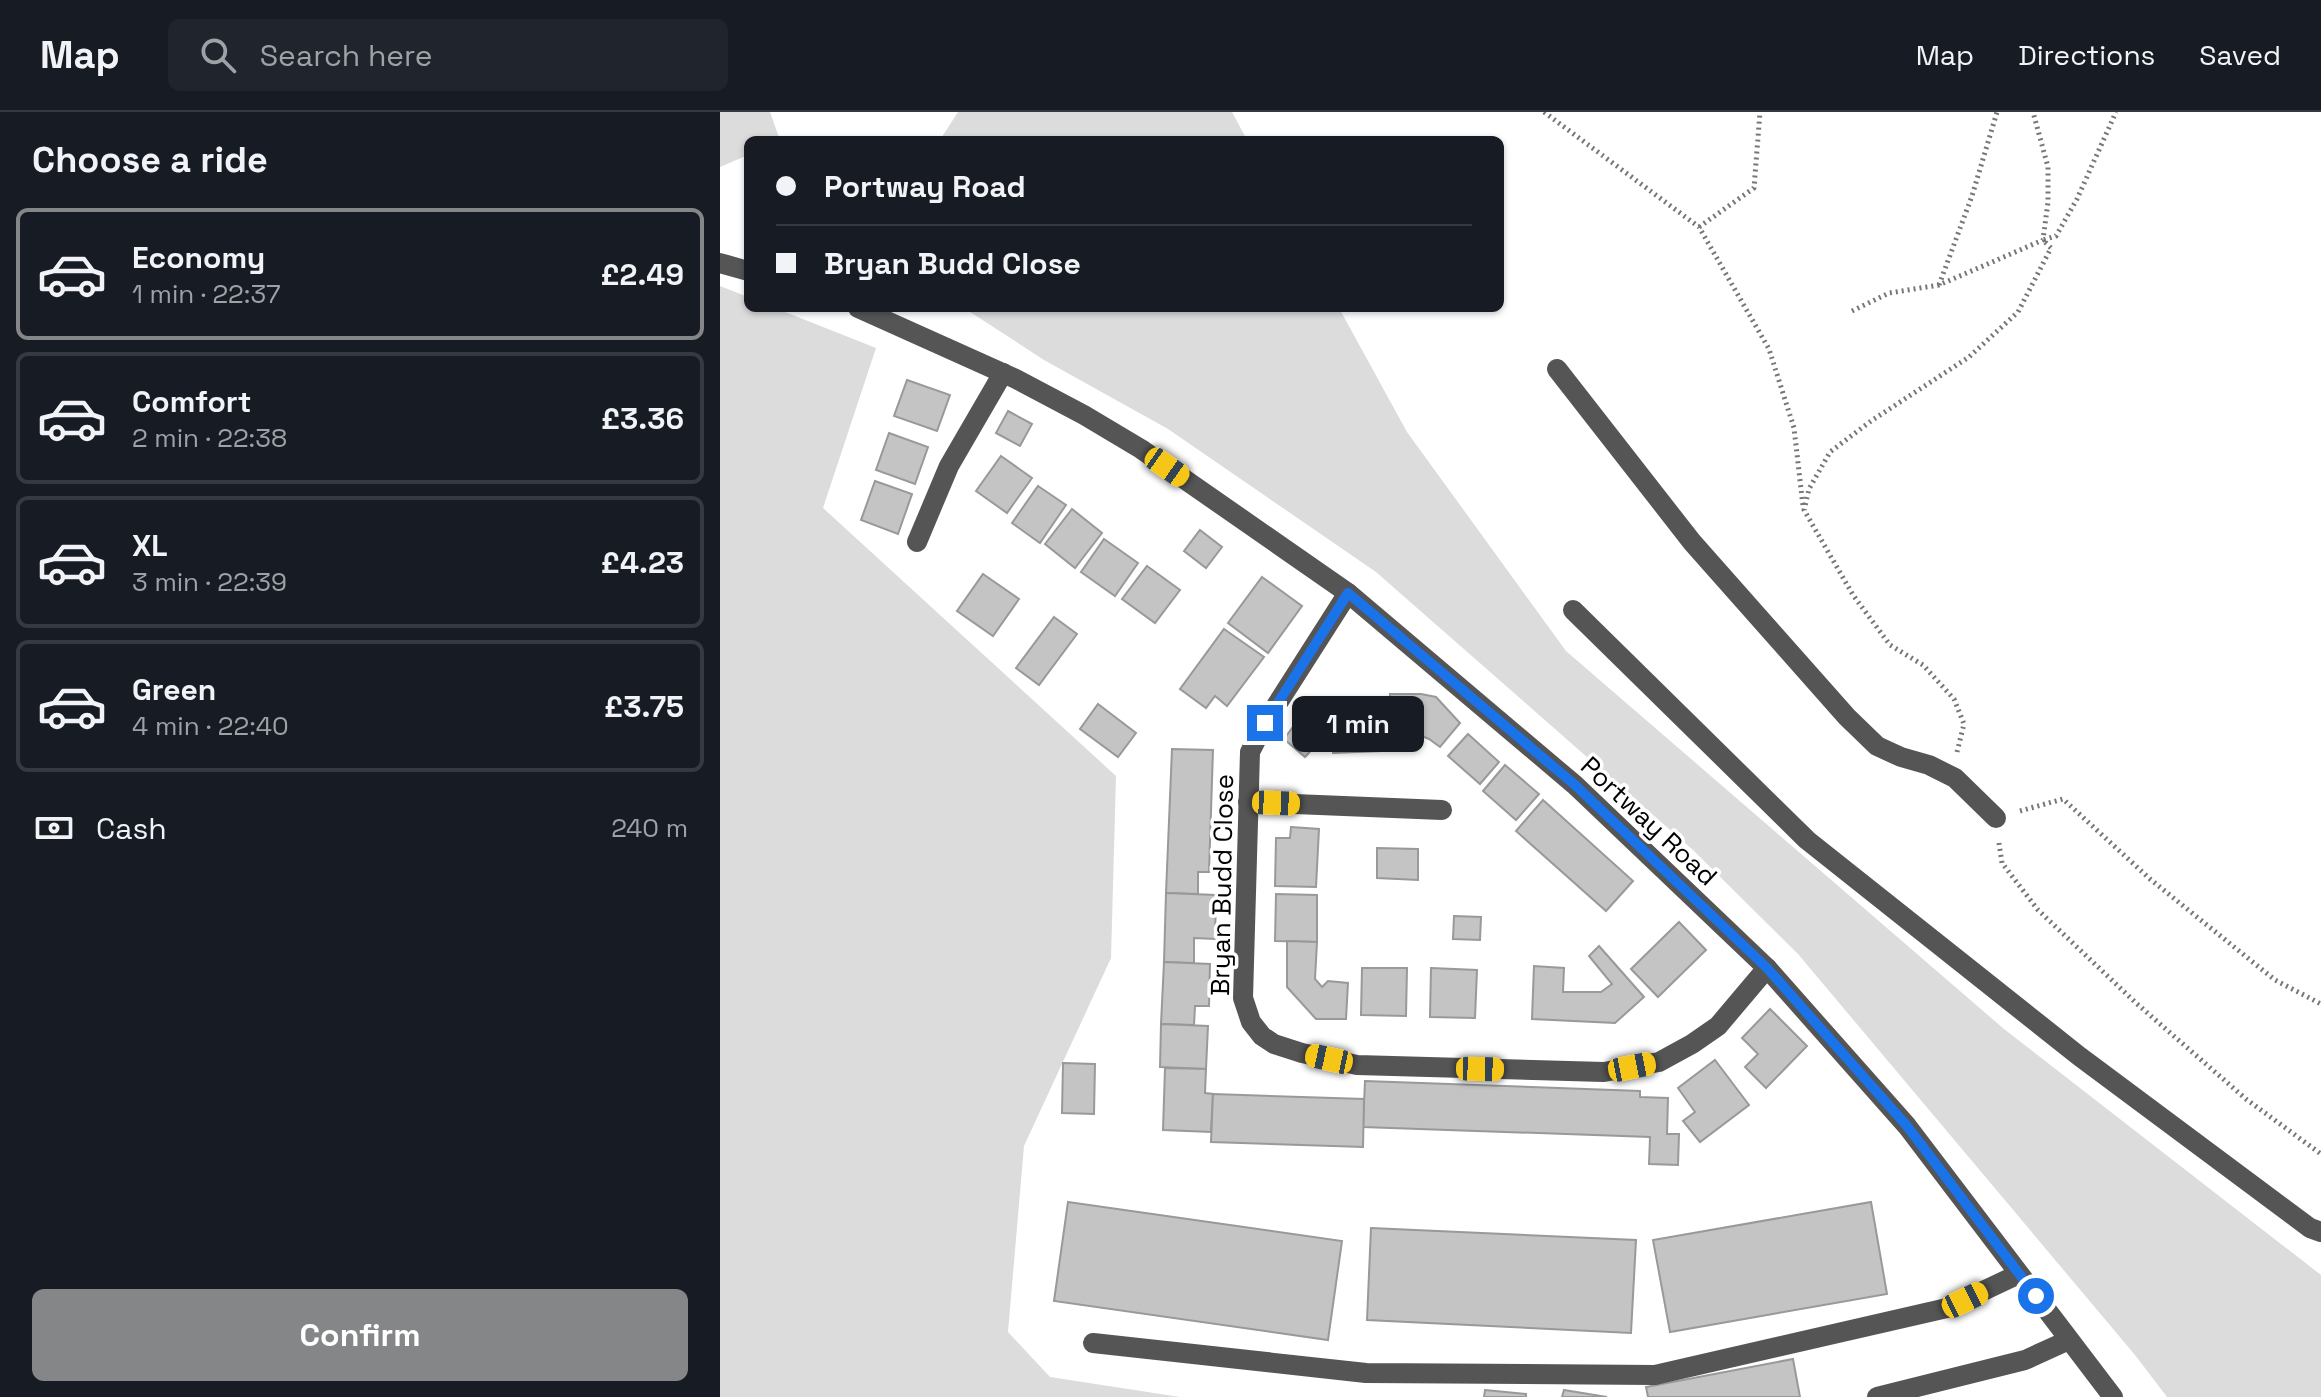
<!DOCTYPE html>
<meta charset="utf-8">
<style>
body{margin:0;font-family:"Space Grotesk",sans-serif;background:#20242c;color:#f1f3f6;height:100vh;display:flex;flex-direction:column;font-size:30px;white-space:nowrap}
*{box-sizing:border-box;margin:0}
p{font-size:26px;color:#9ea1a6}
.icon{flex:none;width:44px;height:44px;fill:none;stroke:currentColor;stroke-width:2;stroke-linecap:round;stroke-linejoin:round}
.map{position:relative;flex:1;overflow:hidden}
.sheet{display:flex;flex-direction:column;background:#171b24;width:720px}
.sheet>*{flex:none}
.top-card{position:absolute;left:24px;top:24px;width:760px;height:176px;border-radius:12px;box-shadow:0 2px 6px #0004;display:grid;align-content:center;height:176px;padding:0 32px;background:#171b24}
.end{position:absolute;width:36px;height:36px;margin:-18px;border:10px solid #1a73e8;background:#fff;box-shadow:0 0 0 4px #fff}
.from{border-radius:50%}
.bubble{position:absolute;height:56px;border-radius:12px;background:#171b24;box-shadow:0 2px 6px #0004;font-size:26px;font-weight:600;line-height:56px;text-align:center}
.car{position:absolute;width:24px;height:48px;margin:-24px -12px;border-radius:10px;box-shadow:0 0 6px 2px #0007;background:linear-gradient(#f5c518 24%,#345 0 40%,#f5c518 0 76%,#345 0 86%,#f5c518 0)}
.top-card b{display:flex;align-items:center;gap:28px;height:76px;font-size:30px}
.top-card b+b{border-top:2px solid #363941}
.top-card i{width:20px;height:20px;background:#f1f3f6}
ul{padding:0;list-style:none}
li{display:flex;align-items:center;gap:24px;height:132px;margin:0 16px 12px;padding:0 16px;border:4px solid #363941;border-radius:12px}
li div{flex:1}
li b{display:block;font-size:30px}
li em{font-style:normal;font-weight:600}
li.current{border-color:#858687}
li>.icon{width:72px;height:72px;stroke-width:1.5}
h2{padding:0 32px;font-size:36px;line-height:96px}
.pay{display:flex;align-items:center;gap:20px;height:88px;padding:0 32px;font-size:30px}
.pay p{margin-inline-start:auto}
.button{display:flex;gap:16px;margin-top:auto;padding:16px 32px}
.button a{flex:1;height:92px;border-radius:12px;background:#858687;color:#fff;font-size:32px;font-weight:600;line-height:92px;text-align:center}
header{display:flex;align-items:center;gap:48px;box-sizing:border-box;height:112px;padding:0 40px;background:#171b24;border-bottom:2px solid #363941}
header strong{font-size:38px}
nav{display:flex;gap:44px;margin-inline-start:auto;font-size:28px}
.search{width:560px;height:72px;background:#20242c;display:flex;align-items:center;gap:20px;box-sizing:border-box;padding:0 28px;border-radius:12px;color:#9ea1a6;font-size:30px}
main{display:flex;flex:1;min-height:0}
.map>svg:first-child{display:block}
.green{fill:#dcdcdc}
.building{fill:#c4c4c4;stroke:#999;stroke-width:2}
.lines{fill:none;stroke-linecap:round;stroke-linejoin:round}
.path{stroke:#777;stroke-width:5;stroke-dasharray:2 4;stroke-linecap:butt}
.minor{stroke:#555;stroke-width:20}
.route{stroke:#1a73e8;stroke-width:10}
.labels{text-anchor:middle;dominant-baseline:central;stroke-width:7;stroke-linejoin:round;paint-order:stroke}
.street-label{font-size:26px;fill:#000;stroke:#fff}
</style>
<header>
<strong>Map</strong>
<div class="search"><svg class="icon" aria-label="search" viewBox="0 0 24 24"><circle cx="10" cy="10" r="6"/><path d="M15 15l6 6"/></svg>Search here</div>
<nav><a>Map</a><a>Directions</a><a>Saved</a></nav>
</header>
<main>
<section class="sheet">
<h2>Choose a ride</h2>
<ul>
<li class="current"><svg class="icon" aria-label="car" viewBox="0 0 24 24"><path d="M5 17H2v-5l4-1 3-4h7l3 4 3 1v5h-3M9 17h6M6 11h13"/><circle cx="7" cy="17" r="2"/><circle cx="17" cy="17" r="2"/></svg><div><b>Economy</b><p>1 min · 22:37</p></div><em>£2.49</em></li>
<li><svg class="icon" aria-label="car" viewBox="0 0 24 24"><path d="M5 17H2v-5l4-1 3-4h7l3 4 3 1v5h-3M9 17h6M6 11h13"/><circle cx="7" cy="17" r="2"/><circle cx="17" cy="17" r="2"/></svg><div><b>Comfort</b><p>2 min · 22:38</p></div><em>£3.36</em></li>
<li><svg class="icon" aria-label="car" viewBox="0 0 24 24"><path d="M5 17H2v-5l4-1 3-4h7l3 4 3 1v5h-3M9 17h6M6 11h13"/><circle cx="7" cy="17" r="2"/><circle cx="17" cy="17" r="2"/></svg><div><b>XL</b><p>3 min · 22:39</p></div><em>£4.23</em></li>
<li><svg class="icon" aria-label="car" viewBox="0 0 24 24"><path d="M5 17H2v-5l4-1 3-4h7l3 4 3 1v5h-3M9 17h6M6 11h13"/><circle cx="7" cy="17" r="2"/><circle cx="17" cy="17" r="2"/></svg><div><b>Green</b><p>4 min · 22:40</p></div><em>£3.75</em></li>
</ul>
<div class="pay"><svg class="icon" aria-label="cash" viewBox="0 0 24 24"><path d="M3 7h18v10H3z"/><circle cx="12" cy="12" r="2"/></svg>Cash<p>240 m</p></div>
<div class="button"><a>Confirm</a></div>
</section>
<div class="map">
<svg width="1601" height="1285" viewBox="0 0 1601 1285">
<rect width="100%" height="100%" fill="#fff"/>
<g class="green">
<path d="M0 0H50L60 28H28V43L0 55Z"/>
<path d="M238 0H512L527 28H220Z"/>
<path d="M0 174 28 185V196H55L156 236 103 396 396 664 391 846 304 1034 288 1220 330 1265 460 1285H0Z"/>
<path d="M244 196H619L687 320 846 539 1284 917 1601 1163V1285H1447L1415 1243 1078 842 973 738 656 460 448 317 324 248Z"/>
</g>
<g class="building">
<path d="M187 268 230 283 217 319 174 304Z"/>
<path d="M288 299 312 312 300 334 276 321Z"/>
<path d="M169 321 208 335 195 372 156 358Z"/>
<path d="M281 344 312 366 287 401 256 379Z"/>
<path d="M155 369 192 382 178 422 141 408Z"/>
<path d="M318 374 346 393 320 431 292 411Z"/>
<path d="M352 397 382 421 355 456 325 432Z"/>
<path d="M480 418 502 435 486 456 464 439Z"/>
<path d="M384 427 418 451 395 484 361 460Z"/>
<path d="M427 454 460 478 435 511 402 487Z"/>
<path d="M263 462 299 487 273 524 237 499Z"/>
<path d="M542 465 582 494 548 541 508 511Z"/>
<path d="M334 505 357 522 319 573 296 556Z"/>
<path d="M504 517 544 545 507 594 495 584 486 596 460 577Z"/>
<path d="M670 582H701L716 585 740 611 720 635 709 627 697 622 668 623Z"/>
<path d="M661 587V639L613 641V631H598L585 645 564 627 581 604 612 603V590Z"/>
<path d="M378 592 416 621 398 645 360 617Z"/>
<path d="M748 622 779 650 760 672 728 644Z"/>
<path d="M452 637 493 638 489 760H478V782L446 781Z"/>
<path d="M785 653 819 682 796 708 763 679Z"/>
<path d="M823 688 913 769 886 799 796 719Z"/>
<path d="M571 715 599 717 596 775 555 774 556 726H570Z"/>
<path d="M657 736 698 737V768L657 766Z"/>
<path d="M446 781 496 783 495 827 474 826V851L444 850Z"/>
<path d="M556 782 597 783V830L555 829Z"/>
<path d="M734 804 761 805 760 828 733 827Z"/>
<path d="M959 810 986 838 938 885 911 857Z"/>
<path d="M567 829 597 830 595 867 602 875 608 869 628 871 626 907H596L567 875Z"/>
<path d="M879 834 924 885 895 911 812 907 814 854 844 856 843 880H881L892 872 869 844Z"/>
<path d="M444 850 490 852 489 894H475L474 913 441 912Z"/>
<path d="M642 856H687L686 904 641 903Z"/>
<path d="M711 856 757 858 755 906 710 905Z"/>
<path d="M1050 897 1087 934 1046 976 1025 955 1038 942 1022 926Z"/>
<path d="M441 912 488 914 486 957 440 955Z"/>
<path d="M995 948 1029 993 980 1030 963 1009 975 1000 958 976Z"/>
<path d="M343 951 375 952 374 1002 342 1001Z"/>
<path d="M445 956 486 957 485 981 493 982 491 1020 443 1018Z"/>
<path d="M645 969 920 979V985L948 986 947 1022H959L958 1053 929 1052 930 1025 643 1015Z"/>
<path d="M493 982 644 987 643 1035 491 1030Z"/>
<path d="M348 1090 622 1129 608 1228 334 1189Z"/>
<path d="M1151 1090 1167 1182 950 1220 933 1128Z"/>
<path d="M651 1116 916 1128 911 1221 647 1208Z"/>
<path d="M1073 1247 1080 1285H928L926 1275Z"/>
<path d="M765 1278 806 1282V1285H764Z"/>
<path d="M844 1278 887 1285H842Z"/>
</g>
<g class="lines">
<g class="path">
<path d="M824 0 979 115 1049 237 1074 316 1083 394"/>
<path d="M979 115 1034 76 1040 0"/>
<path d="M1219 173 1252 84 1277 0"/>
<path d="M1132 199 1169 181 1219 173 1323 128 1328 90V55L1313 0"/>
<path d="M1237 640 1244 612 1234 587 1203 553 1170 533 1133 483 1084 398 1089 377 1110 340 1151 309 1249 245 1298 200 1331 136 1323 128 1336 124 1357 87 1396 0"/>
<path d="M1300 699 1343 687 1430 767 1555 868 1601 892"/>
<path d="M1279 731 1282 751 1318 798 1416 891 1526 987 1601 1042"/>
</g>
<g class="minor">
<path d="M0 151 28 159"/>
<path d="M138 196 296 267 364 303 421 337 628 481 855 673 1047 856 1187 1014 1393 1285"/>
<path d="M837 257 972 430 1127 605 1157 634 1181 645 1209 653 1235 666 1276 706"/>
<path d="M197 430 229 354 283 261"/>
<path d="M628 481 545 611 530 640 523 886 531 910 542 924 554 932 582 941 637 953 884 960 939 950 972 932 998 914 1047 856"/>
<path d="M853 498 1087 728 1359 944 1590 1116 1601 1120"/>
<path d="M528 690 722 698"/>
<path d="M373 1231 646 1261 935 1263 1227 1196 1299 1162"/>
<path d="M1157 1285 1305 1248 1349 1228"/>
</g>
</g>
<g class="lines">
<path class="route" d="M545 611 628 481 855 673 1047 856 1187 1014 1316 1184"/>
</g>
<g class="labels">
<g class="street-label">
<text transform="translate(929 709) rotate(43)">Portway Road</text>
<text transform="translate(502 773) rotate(-89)">Bryan Budd Close</text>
</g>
</g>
</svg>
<i class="end from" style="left:1316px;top:1184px"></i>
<i class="end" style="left:545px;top:611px"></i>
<div class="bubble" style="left:572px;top:584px;width:132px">1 min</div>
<i class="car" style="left:447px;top:355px;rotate:125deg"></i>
<i class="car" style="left:556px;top:691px;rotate:92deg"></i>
<i class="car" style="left:609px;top:947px;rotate:282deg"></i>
<i class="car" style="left:912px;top:955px;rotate:79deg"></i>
<i class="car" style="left:760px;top:957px;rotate:91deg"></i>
<i class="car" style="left:1245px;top:1188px;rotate:64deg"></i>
<div class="top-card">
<b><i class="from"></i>Portway Road</b>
<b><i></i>Bryan Budd Close</b>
</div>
</div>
</main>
